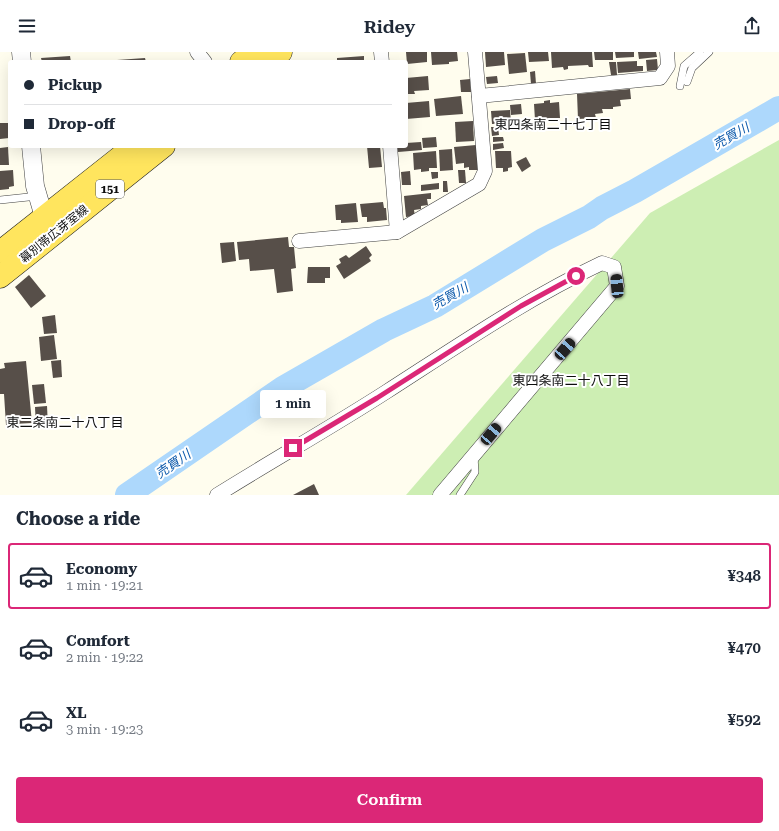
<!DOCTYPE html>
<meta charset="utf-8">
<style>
body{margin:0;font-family:"Roboto Serif","Noto Sans JP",serif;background:#f2f2f3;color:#1f2937;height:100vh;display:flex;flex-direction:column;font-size:15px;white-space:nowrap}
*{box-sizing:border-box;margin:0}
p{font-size:13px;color:#747a83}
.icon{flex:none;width:22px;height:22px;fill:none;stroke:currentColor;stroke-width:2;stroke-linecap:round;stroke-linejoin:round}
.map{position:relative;height:443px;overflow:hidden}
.side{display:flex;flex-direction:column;background:#fff;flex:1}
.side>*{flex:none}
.hud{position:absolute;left:8px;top:8px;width:400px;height:88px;border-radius:4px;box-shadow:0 4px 16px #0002;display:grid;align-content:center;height:88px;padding:0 16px;background:#fff}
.end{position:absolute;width:18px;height:18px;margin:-9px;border:5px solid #db2777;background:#fff;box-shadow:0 0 0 2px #fff}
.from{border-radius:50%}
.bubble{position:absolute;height:28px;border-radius:4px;background:#fff;box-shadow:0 4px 16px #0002;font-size:13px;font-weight:600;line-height:28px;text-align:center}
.car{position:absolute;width:12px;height:24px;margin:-12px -6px;border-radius:5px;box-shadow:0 0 3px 1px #0007;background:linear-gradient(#222 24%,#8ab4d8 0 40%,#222 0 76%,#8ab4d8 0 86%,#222 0)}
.hud b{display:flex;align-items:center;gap:14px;height:38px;font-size:15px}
.hud b+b{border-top:1px solid #e0e1e3}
.hud i{width:10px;height:10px;background:#1f2937}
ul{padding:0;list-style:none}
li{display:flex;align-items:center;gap:12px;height:66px;margin:0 8px 6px;padding:0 8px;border:2px solid transparent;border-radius:4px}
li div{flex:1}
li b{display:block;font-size:15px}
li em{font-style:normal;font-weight:600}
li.current{border-color:#db2777}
li>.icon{width:36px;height:36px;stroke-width:1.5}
h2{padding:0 16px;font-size:18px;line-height:48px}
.cta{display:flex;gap:8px;margin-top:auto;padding:8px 16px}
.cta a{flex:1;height:46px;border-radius:4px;background:#db2777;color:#fff;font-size:16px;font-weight:600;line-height:46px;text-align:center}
header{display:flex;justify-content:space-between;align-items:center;height:52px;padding:0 16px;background:#fff;font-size:18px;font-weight:600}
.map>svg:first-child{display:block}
.green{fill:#cdeeb3}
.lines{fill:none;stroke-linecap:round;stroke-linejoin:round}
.river{stroke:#add8fc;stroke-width:24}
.building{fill:#574f49}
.service-casing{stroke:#404040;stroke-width:8}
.minor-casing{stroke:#404040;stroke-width:15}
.tertiary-casing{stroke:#404040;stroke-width:19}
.primary-casing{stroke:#1e1e1e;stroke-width:23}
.service{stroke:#fff;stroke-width:7}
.minor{stroke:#fff;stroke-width:14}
.tertiary{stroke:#fff;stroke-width:18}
.primary{stroke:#ffe55e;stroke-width:22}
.route{stroke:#db2777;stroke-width:5}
.labels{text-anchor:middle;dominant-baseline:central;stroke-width:4;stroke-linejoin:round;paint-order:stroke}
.shield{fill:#fff;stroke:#565656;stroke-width:1}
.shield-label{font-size:11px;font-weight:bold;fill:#0d0d0d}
.street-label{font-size:12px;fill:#0d0d0d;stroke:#fff}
.neighbourhood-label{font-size:13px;fill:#0d0d0d;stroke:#fff}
.water-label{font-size:13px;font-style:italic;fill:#0a58ab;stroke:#fff}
</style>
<header><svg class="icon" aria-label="menu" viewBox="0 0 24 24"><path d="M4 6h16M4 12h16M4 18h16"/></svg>Ridey<svg class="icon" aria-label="share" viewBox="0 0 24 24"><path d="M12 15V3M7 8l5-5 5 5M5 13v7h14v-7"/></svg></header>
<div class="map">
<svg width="779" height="443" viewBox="0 0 779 443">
<rect width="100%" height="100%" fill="#fffdee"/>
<path class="green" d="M779 88V443H406L650 161Z"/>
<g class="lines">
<path class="river" d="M127 443 283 336 384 278 435 254 543 188 589 165 602 156 635 139 779 56"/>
</g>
<g class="building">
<path d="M406 0H427V10L407 12Z"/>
<path d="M431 0H457L458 9 449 10V12L432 13Z"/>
<path d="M485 0H504L505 13 486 15Z"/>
<path d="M528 0H548L549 9 529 10Z"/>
<path d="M551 0H592L593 15H589L588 13 568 14V17L564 18 563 15 552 16Z"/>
<path d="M594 0H613V8H595Z"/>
<path d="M615 0H634V5L616 6Z"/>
<path d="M638 0H656L657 5 639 7Z"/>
<path d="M525 1 527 20 509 22 507 2Z"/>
<path d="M70 4 71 10H42L41 6Z"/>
<path d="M364 4V10H337V6Z"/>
<path d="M145 6 146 10H117V8Z"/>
<path d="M657 7 658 18 647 19 646 8Z"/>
<path d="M637 9V14H643V19L618 21 617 10Z"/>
<path d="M609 10H616L617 23H611Z"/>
<path d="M535 19 536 32H531L530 20Z"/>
<path d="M428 24 429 38 414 39 415 42H406V26Z"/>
<path d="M497 24 498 31 487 32 486 25Z"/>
<path d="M470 27 471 40H461L460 28Z"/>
<path d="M630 37 631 47 620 48 621 54 613 55V57H602L603 61 595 62 596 66 578 67 577 42Z"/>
<path d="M461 44 463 62 436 64 434 47Z"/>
<path d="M550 48V51L559 50 560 66 535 68 534 52 544 51V49Z"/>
<path d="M429 49 430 65 406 67V51Z"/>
<path d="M521 52 522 62 511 63 510 53Z"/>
<path d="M510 58 511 71 492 72 491 59Z"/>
<path d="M473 69 474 89 456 90 455 70Z"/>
<path d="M0 71H8L9 86 0 87Z"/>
<path d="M491 75H498L499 83 492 84Z"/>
<path d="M436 85 437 95 423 96 422 86Z"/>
<path d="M493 85H503L504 89 493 90Z"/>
<path d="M421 90 422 98 398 100 397 94H406V91Z"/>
<path d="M503 91 504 96 493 98V92Z"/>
<path d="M476 93 478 118H469V115L464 116V111L456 112 454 95Z"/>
<path d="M367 94H380L382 115 369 116Z"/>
<path d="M8 95 9 113H0V96Z"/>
<path d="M452 97 453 118 440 119 439 98Z"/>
<path d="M436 99 437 116H429V119L421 120V117L414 118 413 101Z"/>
<path d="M495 99H511L512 115 508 116V119L503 120V116H496Z"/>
<path d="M526 105 531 114 522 120 516 110Z"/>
<path d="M13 118 14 134 9 135V137L0 138V119Z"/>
<path d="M458 118H465L466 131H459Z"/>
<path d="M410 119 411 133H402L401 120Z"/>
<path d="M431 120H438V126L432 127Z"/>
<path d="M443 129H447L448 140H443Z"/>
<path d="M439 131V137L421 139V133Z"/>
<path d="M431 141V147H427L428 153 421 154V157L414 158 415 164 406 165 404 144Z"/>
<path d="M383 150 384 156H386L387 168 367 170V165H362L360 152Z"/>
<path d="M356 151 358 170 341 171V168H336L335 153Z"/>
<path d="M288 185 289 195H294L296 216 291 217 293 239 277 241 274 217 250 219 249 207 239 208 237 190Z"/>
<path d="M234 190 236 209 222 211 220 191Z"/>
<path d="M366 194 372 203 369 206 371 209 344 227 336 214 341 211 339 207 346 203 349 206Z"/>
<path d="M308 215H330V226H325V231H307Z"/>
<path d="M29 223 46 244 31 256 15 235Z"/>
<path d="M55 263 57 281 44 282 42 265Z"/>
<path d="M54 283 57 307 41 309 39 285Z"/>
<path d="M61 308 62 325 53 326 51 309Z"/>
<path d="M26 309 32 371 6 373 4 342H0V317L5 316 4 311Z"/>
<path d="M44 332 46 351 34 352 32 333Z"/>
<path d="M47 354 48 375 36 376 35 355Z"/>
<path d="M314 432 319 443H293Z"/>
</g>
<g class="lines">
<g class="service-casing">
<g id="service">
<path d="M687 30 692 16 709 0"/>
<path d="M680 34 684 14 700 0"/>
<path d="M0 148 38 144"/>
<path d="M460 443 475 420 474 405"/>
</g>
</g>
<g class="minor-casing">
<g id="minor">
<path d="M197 0 205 10"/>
<path d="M381 0 382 10"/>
<path d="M479 44 660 26 668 14 667 0"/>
<path d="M390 94 397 180"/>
<path d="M299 189 397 180 479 132 485 119 475 0"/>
<path d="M217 443C273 408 330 376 386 340 456 295 526 247 602 211L614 215 617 234 440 443"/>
</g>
</g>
<g class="tertiary-casing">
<g id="tertiary">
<path d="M21 0 22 10"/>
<path d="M31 94 35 134 44 165 51 175"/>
</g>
</g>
<g class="primary-casing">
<g id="primary">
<path d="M241 10 253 0"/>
<path d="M269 10 281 0"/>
<path d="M0 200 134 94"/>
<path d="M0 225 164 94"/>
</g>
</g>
<use href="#service" class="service"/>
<use href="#minor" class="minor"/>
<use href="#tertiary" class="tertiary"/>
<use href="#primary" class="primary"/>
</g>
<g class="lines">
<path class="route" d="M293 396 377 346 521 254 576 224"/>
</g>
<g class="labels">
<rect class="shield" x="96" y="128" width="28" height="18" rx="3"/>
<g class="shield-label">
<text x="110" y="137">151</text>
</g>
<g class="street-label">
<text transform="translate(54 182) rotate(-39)">幕別帯広芽室線</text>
</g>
<g class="neighbourhood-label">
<text x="553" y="72">東四条南二十七丁目</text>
<text x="571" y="328">東四条南二十八丁目</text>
<text x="65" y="370">東二条南二十八丁目</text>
</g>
<g class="water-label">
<text transform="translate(731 84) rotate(-30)">売買川</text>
<text transform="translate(450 244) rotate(-30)">売買川</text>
<text transform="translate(173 412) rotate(-35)">売買川</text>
</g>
</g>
</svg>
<i class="end from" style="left:576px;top:224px"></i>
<i class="end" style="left:293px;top:396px"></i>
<div class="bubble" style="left:260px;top:338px;width:66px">1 min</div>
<i class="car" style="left:617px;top:234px;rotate:355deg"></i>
<i class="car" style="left:565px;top:297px;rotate:41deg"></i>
<i class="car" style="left:491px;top:382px;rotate:40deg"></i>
<div class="hud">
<b><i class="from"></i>Pickup</b>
<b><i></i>Drop-off</b>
</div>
</div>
<section class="side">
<h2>Choose a ride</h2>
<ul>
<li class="current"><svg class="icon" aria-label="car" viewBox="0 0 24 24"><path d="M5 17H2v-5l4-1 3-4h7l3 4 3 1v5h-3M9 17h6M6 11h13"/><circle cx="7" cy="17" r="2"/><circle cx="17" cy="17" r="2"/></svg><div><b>Economy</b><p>1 min · 19:21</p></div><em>¥348</em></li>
<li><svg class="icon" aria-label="car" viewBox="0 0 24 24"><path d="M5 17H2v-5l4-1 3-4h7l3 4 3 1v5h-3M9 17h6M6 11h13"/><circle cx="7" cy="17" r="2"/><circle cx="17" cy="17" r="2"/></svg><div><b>Comfort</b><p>2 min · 19:22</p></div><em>¥470</em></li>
<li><svg class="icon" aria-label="car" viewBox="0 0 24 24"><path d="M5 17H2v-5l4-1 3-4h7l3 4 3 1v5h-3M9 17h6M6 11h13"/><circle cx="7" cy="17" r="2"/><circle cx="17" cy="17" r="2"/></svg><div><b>XL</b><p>3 min · 19:23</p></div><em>¥592</em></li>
</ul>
<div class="cta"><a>Confirm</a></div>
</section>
